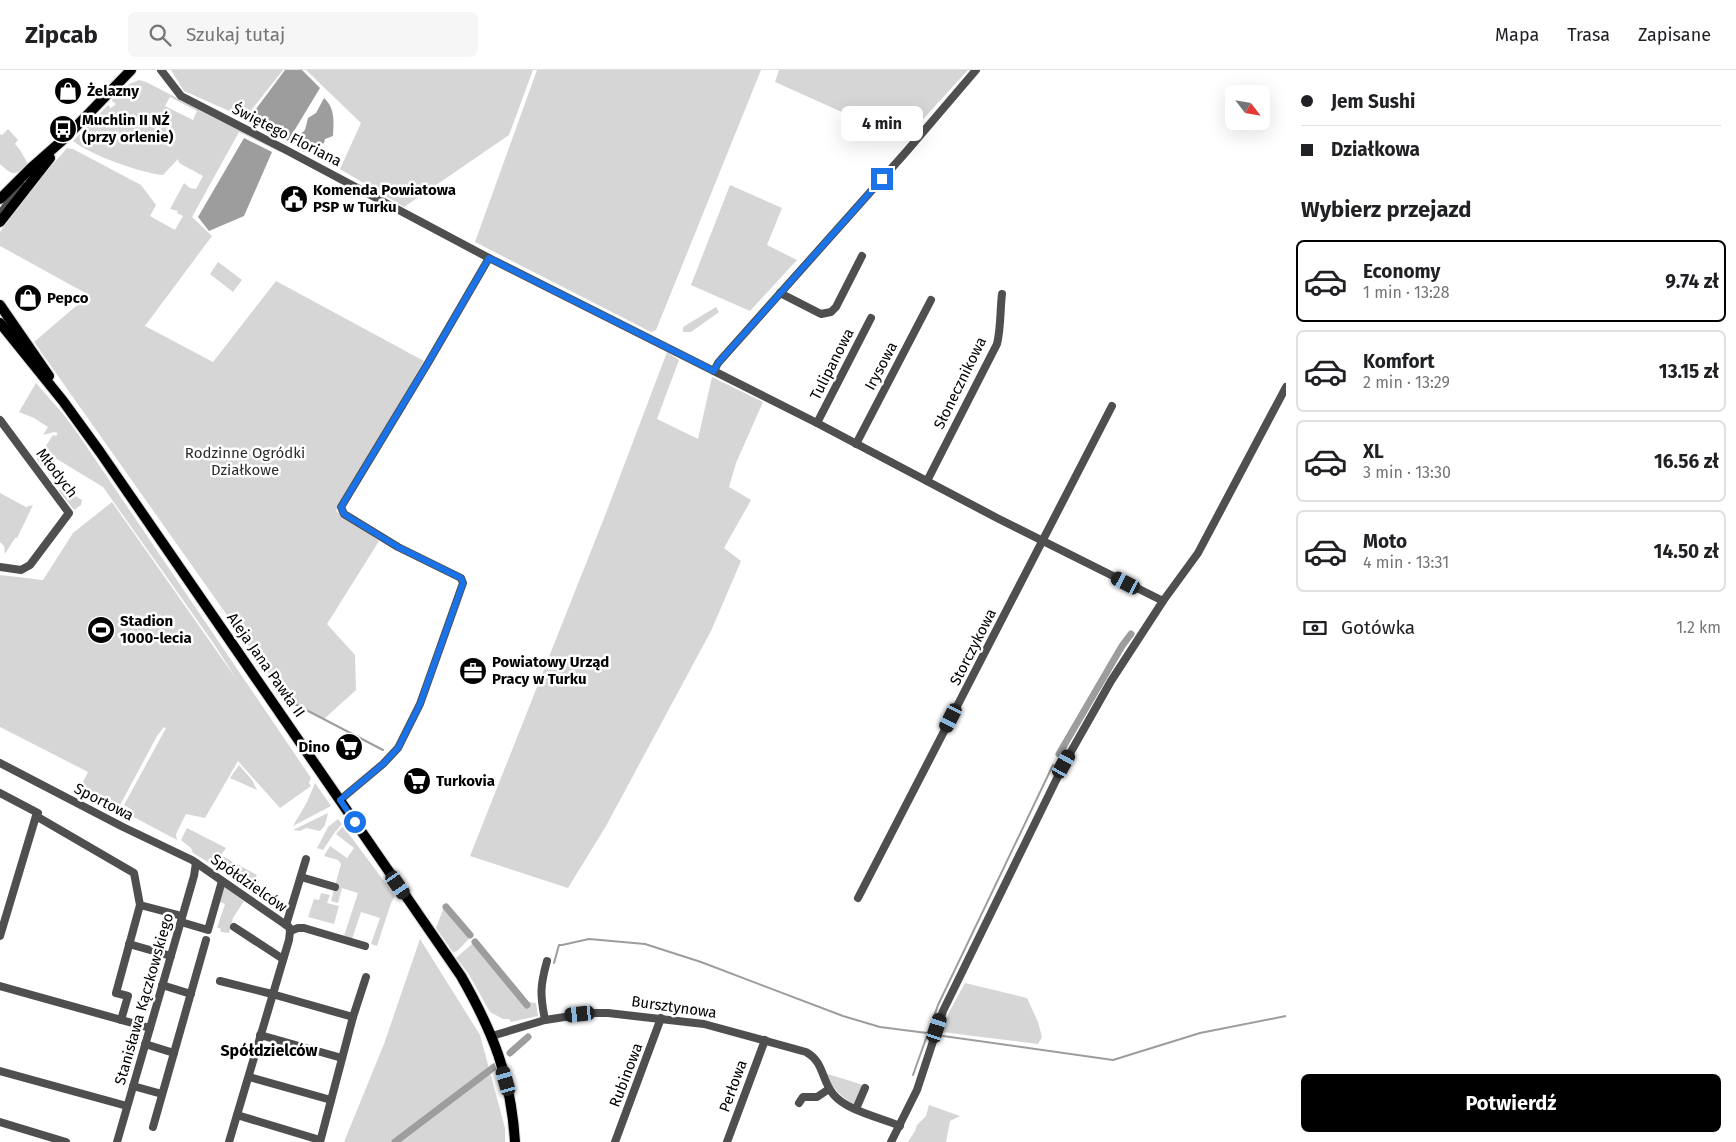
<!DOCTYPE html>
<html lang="pl">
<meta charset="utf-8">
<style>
body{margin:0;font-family:"Fira Sans",sans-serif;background:#f6f6f6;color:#202124;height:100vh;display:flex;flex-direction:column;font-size:19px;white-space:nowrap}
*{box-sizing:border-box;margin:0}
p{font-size:16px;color:#757577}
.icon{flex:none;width:28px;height:28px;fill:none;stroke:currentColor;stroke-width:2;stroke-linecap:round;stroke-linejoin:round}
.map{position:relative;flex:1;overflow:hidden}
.panel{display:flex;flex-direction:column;background:#fff;width:450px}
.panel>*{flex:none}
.guide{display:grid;align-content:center;height:110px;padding:0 15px;background:#fff}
.needle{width:32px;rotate:121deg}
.tools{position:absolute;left:1225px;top:15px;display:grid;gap:10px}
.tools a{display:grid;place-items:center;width:45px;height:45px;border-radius:8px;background:#fff;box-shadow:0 5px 20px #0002;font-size:25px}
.end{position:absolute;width:22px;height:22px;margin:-11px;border:6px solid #1a73e8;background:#fff;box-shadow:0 0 0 2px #fff}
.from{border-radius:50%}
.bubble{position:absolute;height:35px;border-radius:8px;background:#fff;box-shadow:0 5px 20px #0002;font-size:16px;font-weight:700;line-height:35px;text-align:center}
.car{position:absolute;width:15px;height:30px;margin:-15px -8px;border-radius:6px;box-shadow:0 0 4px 1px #0007;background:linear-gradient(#222 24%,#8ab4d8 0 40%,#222 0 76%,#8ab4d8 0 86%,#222 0)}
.guide b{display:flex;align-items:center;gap:18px;height:48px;font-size:19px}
.guide b+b{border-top:1px solid #e0e0e0}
.guide i{width:12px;height:12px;background:#202124}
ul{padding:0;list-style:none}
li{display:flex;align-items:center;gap:15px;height:82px;margin:0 10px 8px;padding:0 5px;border:2px solid #e0e0e0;border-radius:8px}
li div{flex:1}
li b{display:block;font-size:19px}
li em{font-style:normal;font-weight:700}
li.on{border-color:#000}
li>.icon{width:45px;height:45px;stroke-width:1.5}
h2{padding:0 15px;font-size:22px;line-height:60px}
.pay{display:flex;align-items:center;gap:12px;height:55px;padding:0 15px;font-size:19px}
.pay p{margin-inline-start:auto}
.cta{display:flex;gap:10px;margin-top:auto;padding:10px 15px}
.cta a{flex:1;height:58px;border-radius:8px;background:#000;color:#fff;font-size:20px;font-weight:700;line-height:58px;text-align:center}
header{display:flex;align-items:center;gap:30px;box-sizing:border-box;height:70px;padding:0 25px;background:#fff;border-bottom:1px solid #e0e0e0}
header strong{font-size:24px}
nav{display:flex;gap:28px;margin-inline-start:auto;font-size:18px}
.search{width:350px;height:45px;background:#f6f6f6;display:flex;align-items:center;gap:12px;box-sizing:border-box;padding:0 18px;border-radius:8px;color:#757577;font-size:19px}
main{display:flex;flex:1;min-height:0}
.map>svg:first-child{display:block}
.green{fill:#d6d6d6;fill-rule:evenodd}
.water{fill:#9d9d9d}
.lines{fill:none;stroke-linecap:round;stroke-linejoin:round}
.stream{stroke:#9d9d9d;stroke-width:2}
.canal{stroke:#9d9d9d;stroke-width:7}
.major-casing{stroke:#dbdbdb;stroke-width:12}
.minor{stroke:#4f4f4f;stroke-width:8}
.major{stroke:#000;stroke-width:10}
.route{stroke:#1a73e8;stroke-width:6}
.labels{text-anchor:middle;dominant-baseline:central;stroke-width:5;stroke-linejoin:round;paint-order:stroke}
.poi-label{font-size:15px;font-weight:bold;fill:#000;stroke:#fff;text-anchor:start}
.street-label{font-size:15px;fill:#000;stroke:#fff}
.park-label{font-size:15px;fill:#2d2d2d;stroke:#fff}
.neighbourhood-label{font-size:16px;font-weight:bold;fill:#000;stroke:#fff}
</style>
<header>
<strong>Zipcab</strong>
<div class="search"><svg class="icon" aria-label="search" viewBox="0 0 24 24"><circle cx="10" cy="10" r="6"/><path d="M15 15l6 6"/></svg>Szukaj tutaj</div>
<nav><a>Mapa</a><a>Trasa</a><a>Zapisane</a></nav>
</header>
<main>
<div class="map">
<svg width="1286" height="1072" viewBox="0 0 1286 1072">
<rect width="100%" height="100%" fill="#fff"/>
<g class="green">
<path d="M171 0H283L245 48 184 21Z"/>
<path d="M306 0H533L509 65 404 137 340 99 361 53Z"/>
<path d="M537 0H761L656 260 651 262 475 172Z"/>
<path d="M779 0H968L904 70 775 12Z"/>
<path d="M139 10 146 12 281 81 280 82 239 62 192 147 212 166 145 256 213 292 276 211 424 291 336 441 379 471 327 554 355 585 356 620 324 649 287 630 34 272 89 225 0 176V162L33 117 67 78 73 79 141 115 156 135 150 146 175 160 183 146 177 143 178 141 170 139 184 113 190 118 196 119 203 106 179 93 178 89 163 105C140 103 91 85 73 71L108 35 111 38 116 34 112 31V30L129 14ZM170 27 197 41 193 50 165 36Z"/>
<path d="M8 59 18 70 15 74 20 80 28 94C15 106 13 106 0 94V64L2 65Z"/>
<path d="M730 115 782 138 767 175 797 190 750 241 691 215Z"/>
<path d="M218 192 242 210 233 222 210 204Z"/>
<path d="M716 237 719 242 691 262H683V257Z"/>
<path d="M667 282 679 290 657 349 698 369 712 307 763 332 736 393 729 417 751 430 724 478 741 491 711 561 606 756 568 818 470 786 606 443Z"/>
<path d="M36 313 64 345 78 364 311 708 309 713 311 716 280 738 238 691 205 748 186 744 176 764 177 770 128 744 131 739 124 735 166 658 164 657 157 666 120 735 81 716 88 702 0 657V505L43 510 73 463 112 432 237 610 214 574 103 417 52 386H49L42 397 37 389 38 388 53 365 56 366 58 363 54 362 43 365 48 357 34 348 19 342Z"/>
<path d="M64 409 68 410 63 418 82 430 81 435 74 440 59 421Z"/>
<path d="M0 423 26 437 33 435 17 468H15L5 484 4 476 0 472Z"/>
<path d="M239 695 252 710 257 720 230 708Z"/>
<path d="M315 713 331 736 293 756 307 732Z"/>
<path d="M328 743 325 755 320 761 306 758 300 761 293 760Z"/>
<path d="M338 749 342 754 335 762 323 780 317 778 328 757Z"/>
<path d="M343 756 395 826 391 833 377 876 371 874 380 848 361 842 352 869 344 866 358 823 342 818 338 833 331 831 341 794 338 790 324 786 330 776 347 788 354 778 336 764Z"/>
<path d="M187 758 226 778 221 785 233 792 226 803 193 783 191 778 181 770Z"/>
<path d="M237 794 257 805 250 818 231 804Z"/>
<path d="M224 817 244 831 233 848 229 863 221 862 220 858H217L225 834 220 832Z"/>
<path d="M321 823 330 825 327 833 339 836 334 854 308 847 314 829 319 830Z"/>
<path d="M444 837 469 869 457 881 453 882 436 858Z"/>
<path d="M420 869 480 965 505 1058V1072H344L384 974Z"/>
<path d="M473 873 523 929 528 932 536 933 538 946 511 952 509 949H503L490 942 468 903 456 888Z"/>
<path d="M965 913 1027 928 1038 952 1042 967 1038 974 942 962 949 942Z"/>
<path d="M825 1003 863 1015 855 1035C841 1027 832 1018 825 1003Z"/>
<path d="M929 1035 960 1046 950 1051 946 1072H908L915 1061 917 1055 926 1046Z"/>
</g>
<g class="water">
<path d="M285 0H302L320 18 288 71 250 47Z"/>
<path d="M324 28C335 38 334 51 333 66L325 69 324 73C316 76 311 81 303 82L294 70 305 60 308 48 316 43Z"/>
<path d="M244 68 272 82 244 146 209 161 198 147Z"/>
</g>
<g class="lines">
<g class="stream">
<path d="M289 631 383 680"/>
<path d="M554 893 559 875H562L589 869 645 874 701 892 843 946 880 957 927 963"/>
<path d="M943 966 1113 990 1200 963 1286 946"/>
<path d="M913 1005 938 935 1053 695"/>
</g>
<g class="canal">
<path d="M1059 684 1122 576 1131 564"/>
<path d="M446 837 470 865"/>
<path d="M475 872 527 935"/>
<path d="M510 983 528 967"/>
<path d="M395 1072 494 997"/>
</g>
<g class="major-casing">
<g id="major">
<path d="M0 129 31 98 65 68 131 0"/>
<path d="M0 152 50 88"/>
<path d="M0 235 49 306"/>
<path d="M0 253 63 331 100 382 461 906C493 962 511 1007 515 1072"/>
</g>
</g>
<g class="minor">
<path d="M161 0 181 26 286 80 489 188 817 353 997 448 1163 531 1198 483 1286 317"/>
<path d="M1 143 14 125 15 115 26 117"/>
<path d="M780 223 821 244 831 242 836 237 862 186"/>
<path d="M714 301 718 293 906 82 976 0"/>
<path d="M0 350 69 443 30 495 21 500 0 497"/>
<path d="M817 353 871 248"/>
<path d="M856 374 931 230"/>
<path d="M927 411 997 274C1001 258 1000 240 1002 224"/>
<path d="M0 693 123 757 192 790 289 857 290 861 289 870 229 1072"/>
<path d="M0 723 38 743 36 746"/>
<path d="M340 730 383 694 398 678 420 634 463 513 461 508 398 477 344 444 341 437 428 293 489 188"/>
<path d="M301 807 335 817"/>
<path d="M858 828 1112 336"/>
<path d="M181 852 208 860 222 811"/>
<path d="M286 855 306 789"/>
<path d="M234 857 283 889"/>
<path d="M290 861 298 858H304L365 876"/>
<path d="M0 866 36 746 134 803 140 835 182 846"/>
<path d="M129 874 171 886"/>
<path d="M220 911 272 924 353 947"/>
<path d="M162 915 191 924"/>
<path d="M0 916 150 958"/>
<path d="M121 950 128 926 116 923 140 835"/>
<path d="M545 950C540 925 540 916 547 891"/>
<path d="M260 965 342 988"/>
<path d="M492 966 545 950 591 943H608L704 954 806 982C824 992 821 1009 833 1024 847 1041 879 1047 900 1056"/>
<path d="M145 974 174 983"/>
<path d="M0 1001 127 1036"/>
<path d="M249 1007 331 1030"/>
<path d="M133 1016 162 1024"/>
<path d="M799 1033 803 1027H817L829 1019"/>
<path d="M856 1039 865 1018"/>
<path d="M237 1045 320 1070"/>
<path d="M0 1052 66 1072"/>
<path d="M153 1057 206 870"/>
<path d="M117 1072 194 806 196 793"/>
<path d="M320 1072 353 947 366 907"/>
<path d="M615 1072 661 948"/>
<path d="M727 1072 765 970"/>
<path d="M891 1072 917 1020 943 941 1064 694 1111 611 1163 531"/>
</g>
<use href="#major" class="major"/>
</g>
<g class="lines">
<path class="route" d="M355 752 340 730 383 694 398 678 420 634 463 513 461 508 398 477 344 444 341 437 428 293 489 188 714 301 718 293 882 109"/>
</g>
<defs>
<g id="shop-disc" transform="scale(1.4375)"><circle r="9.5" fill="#000" stroke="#fff"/><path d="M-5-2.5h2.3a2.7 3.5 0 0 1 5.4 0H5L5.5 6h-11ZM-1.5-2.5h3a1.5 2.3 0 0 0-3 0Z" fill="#fff"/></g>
<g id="bus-disc" transform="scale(1.4375)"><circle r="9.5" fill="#000" stroke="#fff"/><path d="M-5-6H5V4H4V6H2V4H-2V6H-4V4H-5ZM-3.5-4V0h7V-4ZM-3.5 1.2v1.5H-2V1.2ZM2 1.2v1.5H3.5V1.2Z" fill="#fff"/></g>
<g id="civic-disc" transform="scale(1.4375)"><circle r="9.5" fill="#000" stroke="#fff"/><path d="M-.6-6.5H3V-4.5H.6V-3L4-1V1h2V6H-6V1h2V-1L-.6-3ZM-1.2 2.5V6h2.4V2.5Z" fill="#fff"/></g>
<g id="stadium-disc" transform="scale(1.4375)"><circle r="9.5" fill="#000" stroke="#fff"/><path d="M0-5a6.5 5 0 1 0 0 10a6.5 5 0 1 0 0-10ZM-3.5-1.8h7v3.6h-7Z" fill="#fff"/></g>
<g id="office-disc" transform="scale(1.4375)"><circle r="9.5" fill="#000" stroke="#fff"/><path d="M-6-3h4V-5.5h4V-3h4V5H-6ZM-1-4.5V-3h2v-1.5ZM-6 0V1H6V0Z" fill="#fff"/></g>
<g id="supermarket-disc" transform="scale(1.4375)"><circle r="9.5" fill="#000" stroke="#fff"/><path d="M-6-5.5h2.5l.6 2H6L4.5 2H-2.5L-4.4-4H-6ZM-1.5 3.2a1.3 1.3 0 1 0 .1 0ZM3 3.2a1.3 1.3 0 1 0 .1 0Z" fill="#fff"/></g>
</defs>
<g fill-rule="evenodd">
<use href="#shop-disc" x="68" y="21"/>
<use href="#bus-disc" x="63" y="59"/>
<use href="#civic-disc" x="294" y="129"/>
<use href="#shop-disc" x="28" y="228"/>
<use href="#stadium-disc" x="101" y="560"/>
<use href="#office-disc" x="473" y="601"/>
<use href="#supermarket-disc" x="349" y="677"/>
<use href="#supermarket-disc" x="417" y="711"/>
</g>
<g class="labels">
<g class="poi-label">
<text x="87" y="21">Żelazny</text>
<text x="82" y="50">Muchlin II NŹ<tspan x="82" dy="17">(przy orlenie)</tspan></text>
<text x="313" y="120">Komenda Powiatowa<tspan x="313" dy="17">PSP w Turku</tspan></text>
<text x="47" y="228">Pepco</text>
<text x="120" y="551">Stadion<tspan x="120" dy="17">1000-lecia</tspan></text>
<text x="492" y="592">Powiatowy Urząd<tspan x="492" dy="17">Pracy w Turku</tspan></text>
<text x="330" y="677" text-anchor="end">Dino</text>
<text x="436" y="711">Turkovia</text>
</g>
<g class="street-label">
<text transform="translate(287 65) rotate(27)">Świętego Floriana</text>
<text transform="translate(832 294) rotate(-63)">Tulipanowa</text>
<text transform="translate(881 296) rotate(-62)">Irysowa</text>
<text transform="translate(960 313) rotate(-64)">Słonecznikowa</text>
<text transform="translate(57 403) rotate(53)">Młodych</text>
<text transform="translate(973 577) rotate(-63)">Storczykowa</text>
<text transform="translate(266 595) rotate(55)">Aleja Jana Pawła II</text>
<text transform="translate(104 732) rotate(27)">Sportowa</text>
<text transform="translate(249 813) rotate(35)">Spółdzielców</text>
<text transform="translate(144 929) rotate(-74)">Stanisława Kączkowskiego</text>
<text transform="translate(674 937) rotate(8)">Bursztynowa</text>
<text transform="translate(626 1005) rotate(-69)">Rubinowa</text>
<text transform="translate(733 1016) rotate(-70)">Perłowa</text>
</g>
<g class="park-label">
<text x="245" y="383">Rodzinne Ogródki<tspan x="245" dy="17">Działkowe</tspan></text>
</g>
<g class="neighbourhood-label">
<text x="269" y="980">Spółdzielców</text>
</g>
</g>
</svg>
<div class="tools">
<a><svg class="needle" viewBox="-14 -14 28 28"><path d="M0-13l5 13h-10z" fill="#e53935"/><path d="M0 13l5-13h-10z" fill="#757577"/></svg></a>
</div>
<i class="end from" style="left:355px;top:752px"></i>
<i class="end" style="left:882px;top:109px"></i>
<div class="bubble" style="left:841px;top:36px;width:82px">4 min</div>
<i class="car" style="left:1126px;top:513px;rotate:297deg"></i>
<i class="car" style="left:951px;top:648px;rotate:207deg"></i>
<i class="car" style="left:1064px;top:694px;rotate:29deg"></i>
<i class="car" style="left:398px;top:815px;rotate:145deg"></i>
<i class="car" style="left:580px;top:944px;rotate:264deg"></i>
<i class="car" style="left:937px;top:958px;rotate:18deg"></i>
<i class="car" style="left:506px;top:1011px;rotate:344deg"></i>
</div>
<section class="panel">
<div class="guide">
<b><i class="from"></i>Jem Sushi</b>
<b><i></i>Działkowa</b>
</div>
<h2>Wybierz przejazd</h2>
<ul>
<li class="on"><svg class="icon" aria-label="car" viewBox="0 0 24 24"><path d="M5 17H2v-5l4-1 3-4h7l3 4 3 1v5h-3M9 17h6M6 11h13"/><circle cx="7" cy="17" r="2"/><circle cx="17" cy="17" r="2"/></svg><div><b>Economy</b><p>1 min · 13:28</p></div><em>9.74 zł</em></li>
<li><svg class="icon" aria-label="car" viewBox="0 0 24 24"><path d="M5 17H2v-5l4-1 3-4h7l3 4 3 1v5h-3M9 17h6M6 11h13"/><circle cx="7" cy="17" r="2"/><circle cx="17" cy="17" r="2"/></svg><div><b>Komfort</b><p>2 min · 13:29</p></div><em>13.15 zł</em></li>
<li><svg class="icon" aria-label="car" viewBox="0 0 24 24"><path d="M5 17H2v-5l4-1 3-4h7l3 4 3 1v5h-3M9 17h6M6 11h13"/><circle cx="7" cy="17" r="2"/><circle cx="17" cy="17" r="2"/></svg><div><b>XL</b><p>3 min · 13:30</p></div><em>16.56 zł</em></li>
<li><svg class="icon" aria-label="car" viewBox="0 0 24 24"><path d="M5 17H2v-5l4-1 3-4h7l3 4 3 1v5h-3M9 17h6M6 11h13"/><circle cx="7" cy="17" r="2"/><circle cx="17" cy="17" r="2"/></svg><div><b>Moto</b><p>4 min · 13:31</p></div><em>14.50 zł</em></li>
</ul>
<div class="pay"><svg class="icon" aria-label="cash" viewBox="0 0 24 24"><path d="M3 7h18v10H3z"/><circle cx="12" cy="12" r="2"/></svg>Gotówka<p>1.2 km</p></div>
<div class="cta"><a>Potwierdź</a></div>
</section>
</main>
